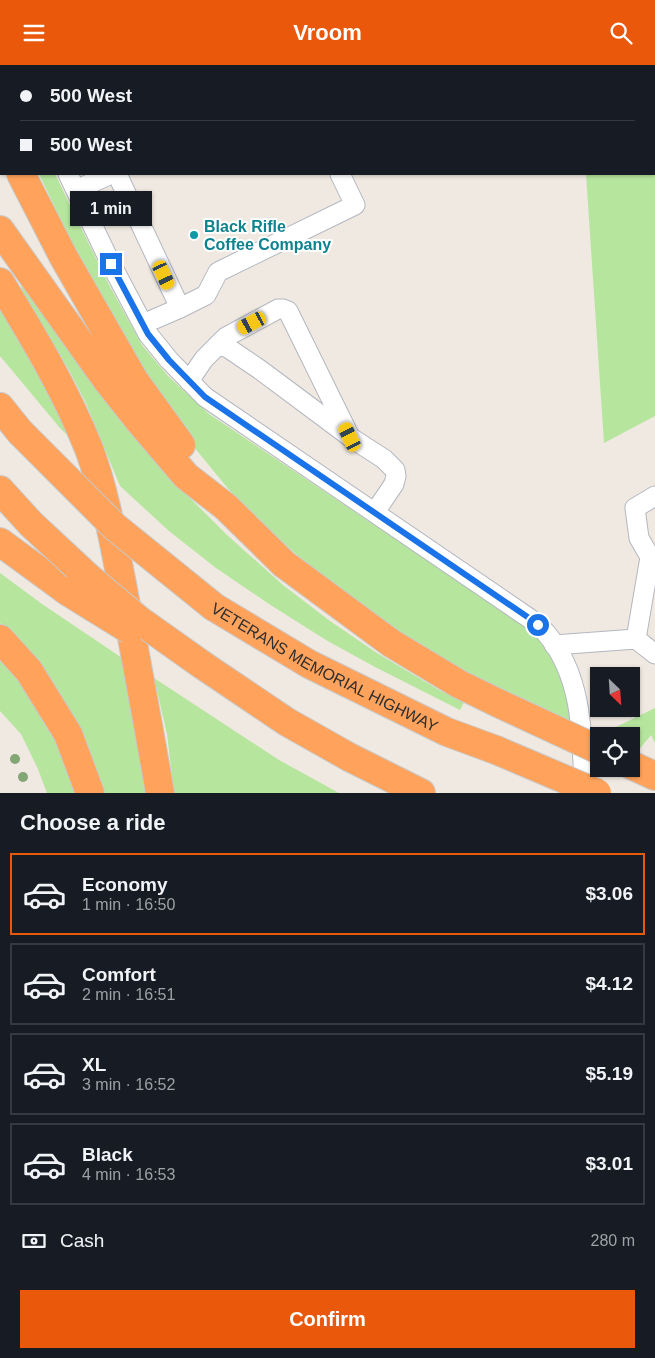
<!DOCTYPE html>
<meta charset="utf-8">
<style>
body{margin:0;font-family:Helvetica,sans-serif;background:#20242c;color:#f1f3f6;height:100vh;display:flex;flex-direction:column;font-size:19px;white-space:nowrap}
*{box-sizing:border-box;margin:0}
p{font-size:16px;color:#9ea1a6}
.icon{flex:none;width:28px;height:28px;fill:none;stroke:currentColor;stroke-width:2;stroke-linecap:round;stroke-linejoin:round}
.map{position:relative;height:728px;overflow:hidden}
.drawer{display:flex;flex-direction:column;background:#171b24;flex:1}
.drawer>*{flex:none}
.banner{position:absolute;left:0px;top:0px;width:655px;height:110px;box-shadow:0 1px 4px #0004;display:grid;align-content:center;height:110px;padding:0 20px;background:#171b24}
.needle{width:32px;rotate:155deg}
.fabs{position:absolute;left:590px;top:602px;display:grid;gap:10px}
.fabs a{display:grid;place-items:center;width:50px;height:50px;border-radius:0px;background:#171b24;box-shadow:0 1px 4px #0004;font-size:25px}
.end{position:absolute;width:22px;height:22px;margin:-11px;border:6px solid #1a73e8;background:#fff;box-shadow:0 0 0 2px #fff}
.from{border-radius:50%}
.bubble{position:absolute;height:35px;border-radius:0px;background:#171b24;box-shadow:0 1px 4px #0004;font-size:16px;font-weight:700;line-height:35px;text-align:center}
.car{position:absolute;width:15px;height:30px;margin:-15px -8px;border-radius:6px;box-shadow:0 0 4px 1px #0007;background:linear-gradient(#f5c518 24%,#345 0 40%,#f5c518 0 76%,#345 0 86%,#f5c518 0)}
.banner b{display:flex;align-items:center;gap:18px;height:48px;font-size:19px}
.banner b+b{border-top:1px solid #363941}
.banner i{width:12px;height:12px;background:#f1f3f6}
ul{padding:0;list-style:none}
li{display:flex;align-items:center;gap:15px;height:82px;margin:0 10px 8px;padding:0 10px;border:2px solid #363941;border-radius:0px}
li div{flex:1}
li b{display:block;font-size:19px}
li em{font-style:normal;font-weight:700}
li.on{border-color:#ea580c}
li>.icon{width:45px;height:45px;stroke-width:1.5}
h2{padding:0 20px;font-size:22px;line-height:60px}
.pay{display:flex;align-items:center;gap:12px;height:55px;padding:0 20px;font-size:19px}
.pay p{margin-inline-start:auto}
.action{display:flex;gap:10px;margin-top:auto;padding:10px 20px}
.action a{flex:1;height:58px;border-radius:0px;background:#ea580c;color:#fff;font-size:20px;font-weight:700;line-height:58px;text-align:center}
header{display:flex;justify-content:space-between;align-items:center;height:65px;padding:0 20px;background:#ea580c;color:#fff;font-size:22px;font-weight:700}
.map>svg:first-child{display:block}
.green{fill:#b6e59e}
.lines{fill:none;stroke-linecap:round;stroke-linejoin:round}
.minor-casing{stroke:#b4b7c1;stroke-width:21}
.highway-casing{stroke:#c9c9c9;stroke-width:30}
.minor{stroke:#fff;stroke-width:19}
.highway{stroke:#ffa35c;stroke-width:28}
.rail-casing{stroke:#a3a6b8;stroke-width:5.5}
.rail{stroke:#fff;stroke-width:4;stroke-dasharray:11;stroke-linecap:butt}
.highway-bridge-casing{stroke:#c9c9c9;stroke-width:30;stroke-linecap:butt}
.highway-bridge{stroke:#ffa35c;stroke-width:28}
.tree{fill:#84a574}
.route{stroke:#1a73e8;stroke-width:6}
.culture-dot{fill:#0f9aa8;stroke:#fff;stroke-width:2}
.labels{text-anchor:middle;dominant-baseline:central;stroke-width:4;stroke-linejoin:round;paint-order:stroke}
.culture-label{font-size:16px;font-weight:bold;fill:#0d838f;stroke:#fff;text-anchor:start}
.street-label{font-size:16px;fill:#2e2e2e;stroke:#fff}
</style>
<header><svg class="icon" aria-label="menu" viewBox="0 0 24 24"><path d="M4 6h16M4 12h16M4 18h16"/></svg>Vroom<svg class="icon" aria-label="search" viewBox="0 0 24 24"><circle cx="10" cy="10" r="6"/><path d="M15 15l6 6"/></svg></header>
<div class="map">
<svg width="655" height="728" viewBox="0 0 655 728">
<rect width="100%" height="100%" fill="#efe9e1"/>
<g class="green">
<path d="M654 80 655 82V351L604 378 586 109H654Z"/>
<path d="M39 109H55L108 218 142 280 168 311 209 349 522 559C527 564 533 568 537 572 558 596 571 628 570 659L491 622 429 587 381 555 315 506 277 472 230 426 180 365 156 331 79 193Z"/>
<path d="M27 218 176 419 227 470 283 520 330 556 377 588 441 626 464 637 460 645 375 602 326 575 269 539 216 503 169 466 120 421 85 336 69 305 50 273 19 224Z"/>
<path d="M0 234 76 379 60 363 0 291Z"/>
<path d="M0 508 42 539 128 597 153 728H101L36 597 0 558Z"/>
<path d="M0 596C17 614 33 633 46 655 59 677 67 704 75 728H47L38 704 21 669 0 646Z"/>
<path d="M154 613 279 695 339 728H174L167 669Z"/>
<path d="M655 643V678L651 670 637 687 631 684V671H616V662Z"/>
</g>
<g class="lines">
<g class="minor-casing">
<g id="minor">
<path d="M17 0V1"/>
<path d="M433 0 434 1"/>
<path d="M517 0V1"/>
<path d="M205 1 208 0"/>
<path d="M470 1 472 0"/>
<path d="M68 109 111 199 148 269 169 295 205 332 529 553C535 558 542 563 546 568 584 613 582 673 584 728"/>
<path d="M117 109 180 243"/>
<path d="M76 125 111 109"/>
<path d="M143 259 180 243 206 230 218 207 355 140 340 109"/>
<path d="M218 280 226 272 278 244H283L288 246 348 368"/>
<path d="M189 316 204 294 218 280 228 283 259 304 353 374 384 394 395 405 396 411 394 419 375 447"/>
<path d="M636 574 650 492 639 473 635 443 655 431"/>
<path d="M554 580 636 574 655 589"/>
</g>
</g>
<g class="highway-casing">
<g id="highway">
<path d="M0 68 1 70"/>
<path d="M21 109 63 191 134 315 181 380"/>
<path d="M0 165 106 314 140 357 186 411 226 442 284 499 391 578 459 619 498 638"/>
<path d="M0 217C33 271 65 324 89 384 105 427 113 474 122 519 135 589 148 658 160 728"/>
<path d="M0 342 20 367"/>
<path d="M0 425 31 459"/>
<path d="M0 477 67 526"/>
<path id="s1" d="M214 542 309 599 447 667 496 685"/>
<path d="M0 574 29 606 68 669 90 728"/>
<path d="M201 599 287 657 349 692 421 728"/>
<path d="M631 700 655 711"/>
</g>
</g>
<use href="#minor" class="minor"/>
<use href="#highway" class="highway"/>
<g class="rail-casing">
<g id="rail">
<path d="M621 0 622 1"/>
<path d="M632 0 633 1"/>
<path d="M654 6 655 8"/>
<path d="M654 40 655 42"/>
<path d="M654 60 655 62"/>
</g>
</g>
<use href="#rail" class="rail"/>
<g class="highway-bridge-casing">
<g id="highway-bridge">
<path d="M20 367 115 462 214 542"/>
<path d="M31 459 88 512 139 555 201 599"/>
<path d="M67 526 130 565"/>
<path d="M498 638 599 685"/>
<path d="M496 685 597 728"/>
</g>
</g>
<use href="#highway-bridge" class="highway-bridge"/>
</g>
<g class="tree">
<circle cx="15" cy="694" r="5"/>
<circle cx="23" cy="712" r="5"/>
</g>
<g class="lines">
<path class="route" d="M111 199 148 269 169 295 205 332 529 553 538 560"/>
</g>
<circle class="culture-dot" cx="194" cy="170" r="5"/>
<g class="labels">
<g class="culture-label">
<text x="204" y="161">Black Rifle<tspan x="204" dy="18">Coffee Company</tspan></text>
</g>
<g class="street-label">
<text stroke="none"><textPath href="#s1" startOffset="126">VETERANS MEMORIAL HIGHWAY</textPath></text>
</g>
</g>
</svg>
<div class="fabs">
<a><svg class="needle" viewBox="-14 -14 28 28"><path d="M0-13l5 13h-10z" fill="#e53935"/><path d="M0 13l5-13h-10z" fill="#9ea1a6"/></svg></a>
<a><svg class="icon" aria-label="locate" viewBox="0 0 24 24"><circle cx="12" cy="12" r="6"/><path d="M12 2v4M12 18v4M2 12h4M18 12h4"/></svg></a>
</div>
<i class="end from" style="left:538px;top:560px"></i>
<i class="end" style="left:111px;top:199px"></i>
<div class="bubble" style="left:70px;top:126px;width:82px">1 min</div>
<i class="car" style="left:164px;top:210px;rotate:155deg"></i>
<i class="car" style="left:252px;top:258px;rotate:242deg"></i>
<i class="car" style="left:350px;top:372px;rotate:334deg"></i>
<div class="banner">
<b><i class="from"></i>500 West</b>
<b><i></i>500 West</b>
</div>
</div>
<section class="drawer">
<h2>Choose a ride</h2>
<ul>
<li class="on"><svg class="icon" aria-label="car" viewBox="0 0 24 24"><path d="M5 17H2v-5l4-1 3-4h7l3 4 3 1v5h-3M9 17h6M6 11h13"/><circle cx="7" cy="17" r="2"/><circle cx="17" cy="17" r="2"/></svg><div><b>Economy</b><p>1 min · 16:50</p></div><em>$3.06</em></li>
<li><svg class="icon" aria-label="car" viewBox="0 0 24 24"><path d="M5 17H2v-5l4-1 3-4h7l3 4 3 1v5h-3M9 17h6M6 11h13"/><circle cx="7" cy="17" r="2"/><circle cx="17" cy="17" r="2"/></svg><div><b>Comfort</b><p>2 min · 16:51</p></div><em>$4.12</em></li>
<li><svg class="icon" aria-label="car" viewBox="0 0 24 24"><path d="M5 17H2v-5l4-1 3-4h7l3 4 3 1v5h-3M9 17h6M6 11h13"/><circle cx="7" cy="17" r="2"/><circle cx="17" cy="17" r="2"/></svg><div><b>XL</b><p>3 min · 16:52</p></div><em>$5.19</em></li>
<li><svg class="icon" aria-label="car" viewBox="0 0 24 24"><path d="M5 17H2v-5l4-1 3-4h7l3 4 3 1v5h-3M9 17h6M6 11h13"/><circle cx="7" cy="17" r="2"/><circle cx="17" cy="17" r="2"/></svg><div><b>Black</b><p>4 min · 16:53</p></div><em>$3.01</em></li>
</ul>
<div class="pay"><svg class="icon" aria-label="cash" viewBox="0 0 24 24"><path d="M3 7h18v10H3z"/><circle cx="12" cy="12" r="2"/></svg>Cash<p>280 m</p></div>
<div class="action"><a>Confirm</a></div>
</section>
